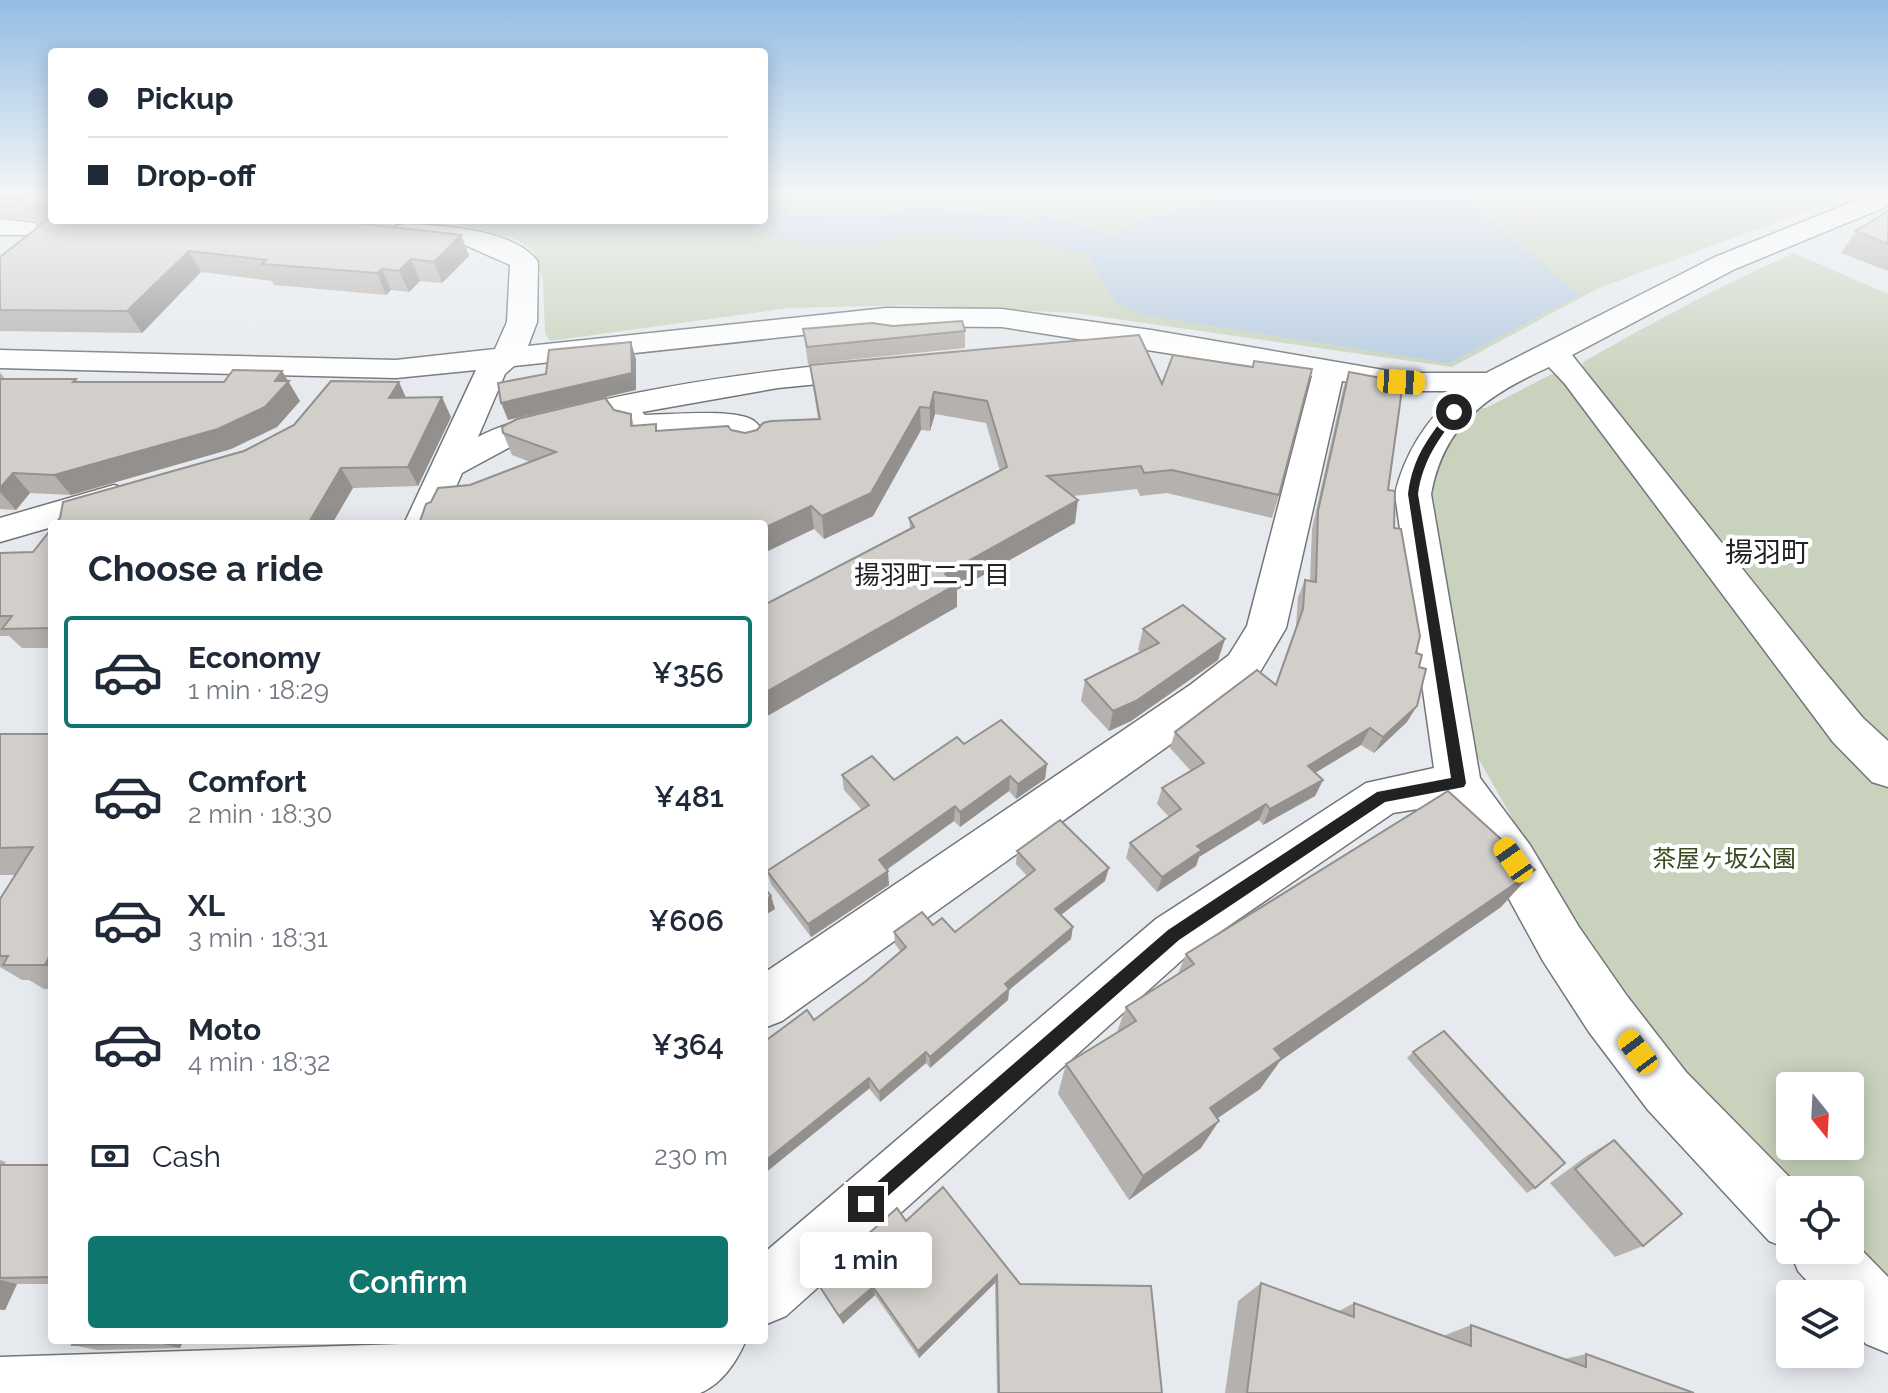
<!DOCTYPE html>
<meta charset="utf-8">
<style>
body{margin:0;font-family:Raleway,"Noto Sans JP",sans-serif;background:#f6f6f7;color:#1f2937;height:100vh;display:flex;flex-direction:column;font-size:30px;white-space:nowrap}
*{box-sizing:border-box;margin:0}
p{font-size:26px;color:#747a83}
.icon{flex:none;width:44px;height:44px;fill:none;stroke:currentColor;stroke-width:2;stroke-linecap:round;stroke-linejoin:round}
.map{position:relative;flex:1;overflow:hidden}
.drawer{position:absolute;left:48px;top:520px;width:720px;height:824px;display:flex;flex-direction:column;background:#fff;border-radius:8px;box-shadow:0 4px 20px #0003}
.drawer>*{flex:none}
.top-card{position:absolute;left:48px;top:48px;width:720px;height:176px;border-radius:8px;box-shadow:0 4px 20px #0003;display:grid;align-content:center;height:176px;padding:0 40px;background:#fff}
.needle{width:52px;rotate:162deg}
.tools{position:absolute;left:1776px;top:1072px;display:grid;gap:16px}
.tools a{display:grid;place-items:center;width:88px;height:88px;border-radius:8px;background:#fff;box-shadow:0 4px 20px #0003;font-size:40px}
.end{position:absolute;width:36px;height:36px;margin:-18px;border:10px solid #212224;background:#fff;box-shadow:0 0 0 4px #fff}
.from{border-radius:50%}
.bubble{position:absolute;height:56px;border-radius:8px;background:#fff;box-shadow:0 4px 20px #0003;font-size:26px;font-weight:600;line-height:56px;text-align:center}
.car{position:absolute;width:24px;height:48px;margin:-24px -12px;border-radius:10px;box-shadow:0 0 6px 2px #0007;background:linear-gradient(#f5c518 24%,#345 0 40%,#f5c518 0 76%,#345 0 86%,#f5c518 0)}
.top-card b{display:flex;align-items:center;gap:28px;height:76px;font-size:30px}
.top-card b+b{border-top:2px solid #e0e1e3}
.top-card i{width:20px;height:20px;background:#1f2937}
ul{padding:0;list-style:none}
li{display:flex;align-items:center;gap:24px;height:112px;margin:0 16px 12px;padding:0 24px;border:4px solid transparent;border-radius:8px}
li div{flex:1}
li b{display:block;font-size:30px}
li em{font-style:normal;font-weight:600}
li.active{border-color:#0f766e}
li>.icon{width:72px;height:72px;stroke-width:1.5}
h2{padding:0 40px;font-size:36px;line-height:96px}
.pay{display:flex;align-items:center;gap:20px;height:88px;padding:0 40px;font-size:30px}
.pay p{margin-inline-start:auto}
.primary-button{display:flex;gap:16px;margin-top:auto;padding:16px 40px}
.primary-button a{flex:1;height:92px;border-radius:8px;background:#0f766e;color:#fff;font-size:32px;font-weight:600;line-height:92px;text-align:center}
.map>svg:first-child{display:block}
.green{fill:#c8d2bc;fill-rule:evenodd}
.water{fill:#b4cae1}
.lines{fill:none;stroke-linecap:round;stroke-linejoin:round}
.river{fill:#b4cae1;fill-rule:evenodd}
.minor-casing{stroke:#727679;stroke-width:3}
.minor{fill:#fff;fill-rule:evenodd}
.wall{fill:#b5b1ae}
.shaded-wall{fill:#93908d}
.building{fill:#d2ceca;stroke:#93908d;stroke-width:2}
.route{fill:#212224}
.labels{text-anchor:middle;dominant-baseline:central;stroke-width:8;stroke-linejoin:round;paint-order:stroke}
.park-label{font-size:24px;fill:#394a1e;stroke:#fff}
.neighbourhood-label{font-size:26px;fill:#212224;stroke:#fff}
.quarter-label{font-size:28px;fill:#212224;stroke:#fff}
</style>
<div class="map">
<svg width="1888" height="1393" viewBox="0 0 1888 1393">
<rect width="100%" height="100%" fill="#e6eaee"/>
<g class="green">
<path d="M764 192H1856L1599 288 1452 367 1075 313 910 305 789 308 550 341 545 333 543 280 534 252 516 239 444 220H764Z"/>
<path d="M1794 253 1888 294V750L1844 707 1583 369V362C1652 323 1721 285 1794 253Z"/>
<path d="M1552 374H1560L1888 787V1296L1850 1250V1190H1790L1610 991 1473 749 1428 514 1434 459 1477 408H1486ZM1790 1086H1850V1146H1790Z"/>
</g>
<path class="water" d="M1241 192H1456L1579 295 1449 363 1145 315 1115 302 1087 254 1141 218 1203 205Z"/>
<g class="lines">
<path class="river" d="M764 203 794 215 873 218 915 207 1022 217 1025 221 1042 215 1116 236 1123 245 1116 254 1101 258 1027 237 1024 233C1002 247 947 233 919 233 903 233 887 243 871 244 839 245 765 247 746 220H764Z"/>
<g class="minor-casing">
<g id="minor">
<path d="M1877 192H1888V206L1735 269 1572 355 1819 665 1863 718 1888 741V787L1872 782 1833 742 1565 384 1549 367C1488 395 1444 423 1431 494L1480 778 1530 845 1579 927 1627 996 1686 1072 1802 1190H1790V1250H1850V1238L1888 1277V1353L1866 1344 1850 1327V1294H1819L1798 1271 1789 1249 1769 1241 1648 1110 1589 1032 1543 961 1496 875 1448 804 1393 813 1192 951 786 1316 764 1325V1253L1156 919 1366 783 1434 768 1395 494C1405 452 1427 419 1459 391H1401L1342 381 1286 628 1257 677 1220 709 782 1021 764 1028V973L1190 685 1229 655 1247 626 1312 376 1002 327 886 326 514 366 505 374 478 437C509 421 543 414 577 406 672 383 770 370 868 361L879 363 884 370 879 377 868 379 778 388 642 412 645 415C668 415 736 408 754 421 761 426 764 435 765 443L760 450 748 453 736 450 730 435H645L621 430 613 417 525 439 462 473 440 524H404L476 370 396 378 0 368V350L396 360 495 349 507 322 510 265 465 245 396 238 392 232 396 226 405 224C441 225 515 229 538 262L537 322 528 346 886 308 1002 309 1151 330 1401 373H1486L1715 257Z"/>
<path d="M0 219 35 223 39 229 35 235H0Z"/>
<path d="M114 485 127 489 132 497 127 505 63 524H52V527L0 542V518Z"/>
<path d="M529 1340H746C737 1361 722 1384 700 1393H0V1357Z"/>
</g>
</g>
<use href="#minor" class="minor"/>
</g>
<g class="wall">
<path d="M0 192H52V220H361L363 224 461 235 469 256 442 283 420 281 409 292 391 290 386 295 274 285 272 281 201 272 142 333 0 331V257L42 224H39L35 220 0 217Z"/>
<path d="M1888 211V271L1841 253 1856 231Z"/>
<path d="M893 326 965 331V348L808 364 803 329Z"/>
<path d="M810 365 1162 384 1279 495 1272 518 1167 493 1140 496 1137 489 1073 496 1075 523 957 590V607L910 529 909 518 1000 471 986 423 935 414 930 431 921 430 873 516 824 539 814 529 470 485 530 462 512 455 503 433 614 410 631 414 634 426 658 431 731 430 745 433 818 419Z"/>
<path d="M282 371 300 401 277 427 231 449 71 495 30 493 16 510 0 509V372L5 379H76L79 382H224Z"/>
<path d="M1349 372 1388 490 1416 653 1407 722 1374 753 1361 745 1315 773 1323 780 1315 796 1263 825 1259 820 1199 857 1196 866 1157 892 1126 858 1130 843 1169 817 1157 804 1162 788 1191 771 1170 748 1175 732 1275 685 1296 626 1298 597 1305 580H1310L1312 529 1343 389Z"/>
<path d="M406 398 451 417 418 486 353 488 244 451Z"/>
<path d="M52 528V648H22L9 636H0V553L33 552Z"/>
<path d="M1143 629 1225 639 1218 660 1131 721 1109 731 1081 701 1085 680 1141 652 1138 650Z"/>
<path d="M0 734H52V989H44L29 980H22L0 967V899L15 875H0Z"/>
<path d="M964 744 1047 764 1045 779 1016 799 1009 791 960 827 954 821 887 870 889 885 811 937 771 884 767 871 862 810 844 790 842 775 894 780Z"/>
<path d="M1017 851 1105 881 1061 915 1071 939 1009 990 1008 1000 930 1068 926 1063 880 1102 814 1020 866 981 901 952 895 944 894 932 933 925 955 932 1027 876 1016 864Z"/>
<path d="M1501 907 1280 1061 1260 1089 1217 1118 1201 1148 1129 1200 1058 1094 1066 1064 1117 1032 1126 1007 1178 974 1186 954Z"/>
<path d="M1413 1052 1535 1188 1527 1193 1407 1058Z"/>
<path d="M1614 1140 1643 1246 1615 1257 1550 1183 1588 1155Z"/>
<path d="M0 1160 6 1162 4 1165H52V1284H17L5 1310H0Z"/>
<path d="M906 1221 1020 1284 1162 1393H997L995 1283 919 1358 875 1295 843 1324 816 1281Z"/>
<path d="M1261 1283 1339 1311 1354 1303 1443 1336 1471 1325 1564 1359 1586 1354 1694 1393H1225L1238 1301Z"/>
<path d="M184 1340 180 1348 97 1350 72 1345Z"/>
</g>
<g class="shaded-wall">
<path d="M461 235 469 256 442 283 434 262Z"/>
<path d="M189 251 201 272 142 333 127 311Z"/>
<path d="M411 259 420 281 409 292 399 271Z"/>
<path d="M382 269 391 290 386 295 377 273Z"/>
<path d="M631 342 636 359V390L508 420 501 403Z"/>
<path d="M282 371 300 401 277 427 231 449 71 495 54 475 275 381Z"/>
<path d="M399 382 408 402 389 398Z"/>
<path d="M934 392 935 414 930 431V408Z"/>
<path d="M442 397 451 417 418 486 408 467Z"/>
<path d="M920 407 921 430 873 516 824 539 822 516Z"/>
<path d="M341 468 353 488 332 524H308Z"/>
<path d="M13 473 30 493 16 510 0 492V488Z"/>
<path d="M1078 500 1075 523 957 590V607L764 718V693L945 574Z"/>
<path d="M811 506 814 529 764 553V528Z"/>
<path d="M1225 639 1218 660 1131 721 1109 731 1113 711Z"/>
<path d="M1417 706 1407 722 1374 753 1383 737Z"/>
<path d="M1370 728 1361 745 1300 782 1308 766Z"/>
<path d="M1047 764 1045 779 1016 799 1018 784Z"/>
<path d="M1010 776 1009 791 960 827V812Z"/>
<path d="M1323 780 1315 796 1263 825 1270 809Z"/>
<path d="M1266 804 1259 820 1199 857 1196 866 1157 892 1162 877 1197 846Z"/>
<path d="M955 806 954 821 880 874 879 860Z"/>
<path d="M1109 868 1105 881 1053 921 1055 909Z"/>
<path d="M1535 870 1501 907 1280 1061 1260 1089 1192 1136 1210 1108 1274 1049Z"/>
<path d="M888 871 889 885 811 937 808 924Z"/>
<path d="M771 896 775 909 764 916V901Z"/>
<path d="M1073 927 1071 939 1009 990 1008 1000 930 1068V1057L1005 984Z"/>
<path d="M49 957 52 959V970L45 965Z"/>
<path d="M926 1052V1063L880 1102 879 1092Z"/>
<path d="M869 1078 870 1088 764 1174V1162Z"/>
<path d="M1219 1121 1201 1148 1129 1200 1143 1176Z"/>
<path d="M997 1275 995 1283 919 1358 918 1351Z"/>
<path d="M0 1280 17 1284 5 1310 0 1309Z"/>
<path d="M873 1287 875 1295 843 1324 839 1316Z"/>
<path d="M160 1340H184L180 1348 158 1343Z"/>
</g>
<g class="building">
<path d="M0 192H52V204L25 203 21 199 0 197Z"/>
<path d="M1888 211V244L1856 231Z"/>
<path d="M52 216V220H360L357 223 461 235 434 262 411 259 399 271 382 269 377 273 262 264 266 260 189 251 127 311 0 310V257Z"/>
<path d="M962 321 965 331 807 347 803 329 872 323 893 326Z"/>
<path d="M1139 335 1162 384 1173 355 1253 367 1254 361 1312 369 1279 495 1172 470 1144 473 1141 466 1047 476 1078 500 945 574 957 584 764 693V605L914 527 909 518 1007 467 987 401 934 392 930 408 920 407 871 493 822 516 811 506 764 528V524H419L426 504 431 502 438 488 470 485 556 452 503 433 502 427 517 419 605 398 614 410 631 414V426L656 424V431L728 426 731 430 745 433 757 430 763 423 771 421 820 419 810 365Z"/>
<path d="M631 342 632 373 501 403 498 383 546 374 549 350Z"/>
<path d="M233 370 282 371 275 381H289L265 407 218 429 54 475 13 473 0 488V379H76L73 382H224Z"/>
<path d="M1349 372 1403 382 1388 490 1395 491 1394 528 1401 529 1420 636 1416 653 1422 655 1419 667 1426 669 1417 706 1383 737 1370 728 1308 766 1323 780 1270 809 1266 804 1197 846 1202 850 1162 877 1130 843 1181 809 1162 788 1204 763 1175 732 1257 670 1276 685 1303 609 1305 580 1316 582 1318 511Z"/>
<path d="M331 381 399 382 389 398 442 397 408 467 341 468 308 524H55L60 518 63 502 244 451 294 425Z"/>
<path d="M52 528V628L2 629 12 616H0V553L33 552Z"/>
<path d="M1183 605 1225 639 1136 701 1113 711 1085 680 1159 643 1143 629Z"/>
<path d="M1001 720 1047 764 1018 784 1010 776 960 812 955 806 879 860 888 871 808 924 767 871 869 805 842 775 872 756 894 780 957 737 964 744Z"/>
<path d="M0 734H52V957H49L45 965H3L8 956H0V899L33 847 0 848Z"/>
<path d="M1448 791 1535 870 1274 1049 1282 1058 1210 1108 1219 1121 1143 1176 1066 1064 1136 1021 1126 1007 1194 964 1186 954Z"/>
<path d="M1060 820 1109 868 1055 909 1073 927 1005 984 1009 989 930 1057 926 1052 879 1092 869 1078 764 1162V1042L807 1010 814 1020 866 981 906 947 894 932 922 912 933 925 942 918 955 932 1035 870 1017 851Z"/>
<path d="M764 887 771 896 764 901Z"/>
<path d="M1444 1031 1565 1163 1535 1188 1413 1052Z"/>
<path d="M1614 1140 1682 1214 1643 1246 1575 1169Z"/>
<path d="M0 1165H52V1277L0 1278Z"/>
<path d="M943 1187 1020 1284 1151 1286 1162 1393H999L997 1275 918 1351 873 1287 839 1316 816 1281 897 1208 906 1221Z"/>
<path d="M1261 1283 1354 1317V1303L1471 1346V1325L1586 1367V1354L1694 1393H1247Z"/>
<path d="M75 1340H160L158 1343 72 1345Z"/>
</g>
<linearGradient id="sky" x2="0" y2="1"><stop stop-color="#93bde5"/><stop offset="0.5" stop-color="#f4f6f7"/><stop offset="1" stop-color="#f4f6f7" stop-opacity="0"/></linearGradient>
<rect width="1888" height="387" fill="url(#sky)"/>
<path class="route" d="M1450 409 1459 412C1439 439 1423 459 1418 494L1466 783 1464 787 1385 802 1179 940 872 1210 866 1213 860 1210 857 1204 860 1197 1168 930 1377 792 1451 778 1408 494C1413 456 1428 439 1450 409Z"/>
<g class="labels">
<g class="park-label">
<text x="1724" y="858">茶屋ヶ坂公園</text>
</g>
<g class="neighbourhood-label">
<text x="932" y="575">揚羽町二丁目</text>
</g>
<g class="quarter-label">
<text x="1767" y="552">揚羽町</text>
</g>
</g>
</svg>
<div class="tools">
<a><svg class="needle" viewBox="-14 -14 28 28"><path d="M0-13l5 13h-10z" fill="#e53935"/><path d="M0 13l5-13h-10z" fill="#747a83"/></svg></a>
<a><svg class="icon" aria-label="locate" viewBox="0 0 24 24"><circle cx="12" cy="12" r="6"/><path d="M12 2v4M12 18v4M2 12h4M18 12h4"/></svg></a>
<a><svg class="icon" aria-label="layers" viewBox="0 0 24 24"><path d="M12 4l9 5-9 5-9-5zM3 14l9 5 9-5"/></svg></a>
</div>
<i class="end from" style="left:1454px;top:412px"></i>
<i class="end" style="left:866px;top:1204px"></i>
<div class="bubble" style="left:800px;top:1232px;width:132px">1 min</div>
<i class="car" style="left:1401px;top:382px;rotate:93deg"></i>
<i class="car" style="left:1513px;top:860px;rotate:325deg"></i>
<i class="car" style="left:1638px;top:1052px;rotate:323deg"></i>
<div class="top-card">
<b><i class="from"></i>Pickup</b>
<b><i></i>Drop-off</b>
</div>
<section class="drawer">
<h2>Choose a ride</h2>
<ul>
<li class="active"><svg class="icon" aria-label="car" viewBox="0 0 24 24"><path d="M5 17H2v-5l4-1 3-4h7l3 4 3 1v5h-3M9 17h6M6 11h13"/><circle cx="7" cy="17" r="2"/><circle cx="17" cy="17" r="2"/></svg><div><b>Economy</b><p>1 min · 18:29</p></div><em>¥356</em></li>
<li><svg class="icon" aria-label="car" viewBox="0 0 24 24"><path d="M5 17H2v-5l4-1 3-4h7l3 4 3 1v5h-3M9 17h6M6 11h13"/><circle cx="7" cy="17" r="2"/><circle cx="17" cy="17" r="2"/></svg><div><b>Comfort</b><p>2 min · 18:30</p></div><em>¥481</em></li>
<li><svg class="icon" aria-label="car" viewBox="0 0 24 24"><path d="M5 17H2v-5l4-1 3-4h7l3 4 3 1v5h-3M9 17h6M6 11h13"/><circle cx="7" cy="17" r="2"/><circle cx="17" cy="17" r="2"/></svg><div><b>XL</b><p>3 min · 18:31</p></div><em>¥606</em></li>
<li><svg class="icon" aria-label="car" viewBox="0 0 24 24"><path d="M5 17H2v-5l4-1 3-4h7l3 4 3 1v5h-3M9 17h6M6 11h13"/><circle cx="7" cy="17" r="2"/><circle cx="17" cy="17" r="2"/></svg><div><b>Moto</b><p>4 min · 18:32</p></div><em>¥364</em></li>
</ul>
<div class="pay"><svg class="icon" aria-label="cash" viewBox="0 0 24 24"><path d="M3 7h18v10H3z"/><circle cx="12" cy="12" r="2"/></svg>Cash<p>230 m</p></div>
<div class="primary-button"><a>Confirm</a></div>
</section>
</div>
